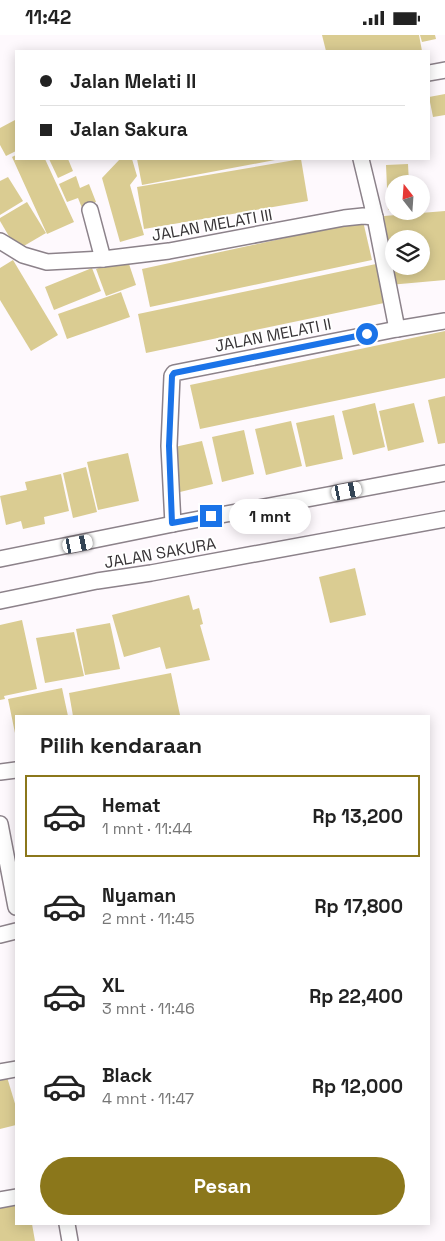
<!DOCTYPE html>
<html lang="id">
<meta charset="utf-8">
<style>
body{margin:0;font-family:"Space Grotesk",sans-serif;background:#f2f2f2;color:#222;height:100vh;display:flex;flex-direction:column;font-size:19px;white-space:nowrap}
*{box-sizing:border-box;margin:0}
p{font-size:16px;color:#767676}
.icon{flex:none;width:28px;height:28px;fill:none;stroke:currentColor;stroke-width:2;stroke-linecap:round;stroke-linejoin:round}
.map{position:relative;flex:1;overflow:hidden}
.details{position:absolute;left:15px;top:680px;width:415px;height:510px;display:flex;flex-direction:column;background:#fff;border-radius:0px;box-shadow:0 2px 12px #0003}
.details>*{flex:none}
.banner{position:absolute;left:15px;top:15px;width:415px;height:110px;border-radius:0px;box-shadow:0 2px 12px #0003;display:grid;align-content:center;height:110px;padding:0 25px;background:#fff}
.needle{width:32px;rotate:343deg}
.fabs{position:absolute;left:385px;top:140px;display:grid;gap:10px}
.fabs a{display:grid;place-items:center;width:45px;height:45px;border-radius:50%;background:#fff;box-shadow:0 2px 12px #0003;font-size:25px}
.end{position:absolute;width:22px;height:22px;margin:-11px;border:6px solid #1a73e8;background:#fff;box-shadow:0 0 0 2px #fff}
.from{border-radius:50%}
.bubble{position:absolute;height:35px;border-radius:18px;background:#fff;box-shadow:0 2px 12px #0003;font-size:16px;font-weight:800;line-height:35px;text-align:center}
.car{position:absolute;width:15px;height:30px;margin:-15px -8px;border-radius:6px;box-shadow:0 0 4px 1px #0007;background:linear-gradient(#fff 24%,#345 0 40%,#fff 0 76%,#345 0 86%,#fff 0)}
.banner b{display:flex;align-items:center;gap:18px;height:48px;font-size:19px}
.banner b+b{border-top:1px solid #e0e0e0}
.banner i{width:12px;height:12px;background:#222}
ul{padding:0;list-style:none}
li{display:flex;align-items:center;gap:15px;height:82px;margin:0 10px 8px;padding:0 15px;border:2px solid transparent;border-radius:0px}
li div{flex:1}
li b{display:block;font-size:19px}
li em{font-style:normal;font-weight:800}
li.selected{border-color:#8b771b}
li>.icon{width:45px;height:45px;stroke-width:1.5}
h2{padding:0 25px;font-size:22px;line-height:60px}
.action{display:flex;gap:10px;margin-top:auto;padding:10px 25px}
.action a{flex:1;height:58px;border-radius:30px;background:#8b771b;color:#fff;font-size:20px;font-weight:800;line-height:58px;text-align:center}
.status{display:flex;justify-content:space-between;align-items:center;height:35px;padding:0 25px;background:#fff;direction:ltr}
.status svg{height:14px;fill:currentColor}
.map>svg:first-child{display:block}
.building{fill:#dacc92;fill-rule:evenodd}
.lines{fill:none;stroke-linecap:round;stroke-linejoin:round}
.minor-casing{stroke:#8c828a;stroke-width:18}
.minor{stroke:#fff;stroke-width:15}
.route{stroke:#1a73e8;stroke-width:6}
.labels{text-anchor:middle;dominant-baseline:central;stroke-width:4;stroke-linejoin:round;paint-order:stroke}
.street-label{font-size:16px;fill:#373336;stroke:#fff}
</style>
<div class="status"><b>11:42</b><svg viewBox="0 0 49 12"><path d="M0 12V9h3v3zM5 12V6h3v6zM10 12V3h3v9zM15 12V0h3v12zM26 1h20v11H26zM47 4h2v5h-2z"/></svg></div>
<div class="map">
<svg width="445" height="1206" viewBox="0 0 445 1206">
<rect width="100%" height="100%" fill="#fef9fd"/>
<g class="building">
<path d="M322 0H419L422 16H326Z"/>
<path d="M420 0H435L436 4 422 7Z"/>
<path d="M445 59V80L433 82 429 62Z"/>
<path d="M15 85 16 88V116L6 121 0 110V93Z"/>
<path d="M16 120V124H45L74 187 47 199 12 122Z"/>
<path d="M49 124H68L73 136 58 143Z"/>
<path d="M120 124H132L137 141 130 150 144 200 120 207 102 143Z"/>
<path d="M137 124H275V125L142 150Z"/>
<path d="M301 124 308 166 144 194 137 152Z"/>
<path d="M408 129 409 149H394V175H388L386 130Z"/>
<path d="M76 141 80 153 89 149 96 167 82 173 78 163 67 167 59 149Z"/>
<path d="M8 142 23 166 0 180V146Z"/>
<path d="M27 167 46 198 17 215 0 186V183Z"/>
<path d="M445 176V245L389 250 384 181ZM394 204H421V231H394Z"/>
<path d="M363 186 372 225 150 272 142 234Z"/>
<path d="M127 223 136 250 106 261 96 234Z"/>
<path d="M13 225 58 300 31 316 0 265V233Z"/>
<path d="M376 229 384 268 146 318 138 279Z"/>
<path d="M92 233 101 256 54 275 45 252Z"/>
<path d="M121 257 130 282 67 304 58 279Z"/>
<path d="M445 296V343L200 394 190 350Z"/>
<path d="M445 361V408L438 409 428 365Z"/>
<path d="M375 368 385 412 353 420 342 376Z"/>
<path d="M414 368 424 407 388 416 379 376Z"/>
<path d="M334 380 343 424 306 432 296 388Z"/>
<path d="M291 386 302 431 266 440 255 394Z"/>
<path d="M244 395 254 439 222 447 212 402Z"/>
<path d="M202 406 213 449 180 457 170 413Z"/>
<path d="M128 418 139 466 98 475 87 427Z"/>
<path d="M86 432 97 477 73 483 63 438Z"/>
<path d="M61 439 69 476 44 482 45 489 23 494 21 486 6 490 0 461 27 455 25 447Z"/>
<path d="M355 533 366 580 330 588 319 542Z"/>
<path d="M189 560 193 575 199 573 203 589 200 590 210 625 166 634 160 612 124 622 112 580Z"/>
<path d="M22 585 37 654 4 661 5 664 0 665V590Z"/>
<path d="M110 588 120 634 85 640 76 594Z"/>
<path d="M74 597 84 641 45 648 36 603Z"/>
<path d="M171 638 180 680 73 681 69 658Z"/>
<path d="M62 653 68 681H16L15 698 8 664Z"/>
<path d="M7 1042 16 1072V1090L0 1094V1044Z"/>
<path d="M16 1165V1189H32L35 1206H0V1168Z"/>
</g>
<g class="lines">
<g class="minor-casing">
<g id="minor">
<path d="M429 38 445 35"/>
<path d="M90 175 103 224"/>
<path d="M375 182 397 294"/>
<path d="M0 206 23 220 47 227 103 224 169 216 344 183 363 181 375 182 361 124"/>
<path d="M173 489 169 411 172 341 174 338 397 294 445 286"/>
<path d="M0 524 173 489 445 438"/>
<path d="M0 566 97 546 151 538 445 484"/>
<path d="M0 737 16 735"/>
<path d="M0 789 16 872"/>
<path d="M0 900 16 896"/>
<path d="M0 1037 16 1034"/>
<path d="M0 1165 16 1162"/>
<path d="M67 1189 70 1206"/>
</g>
</g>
<use href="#minor" class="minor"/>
</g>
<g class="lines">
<path class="route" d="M211 481 172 488 169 411 172 341 174 338 367 299"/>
</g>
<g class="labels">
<g class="street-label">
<text transform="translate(212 190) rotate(-10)">JALAN MELATI III</text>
<text transform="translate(273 300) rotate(-11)">JALAN MELATI II</text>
<text transform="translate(160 518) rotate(-10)">JALAN SAKURA</text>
</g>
</g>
</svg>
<div class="fabs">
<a><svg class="needle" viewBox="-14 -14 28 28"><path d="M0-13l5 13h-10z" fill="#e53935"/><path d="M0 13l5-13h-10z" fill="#767676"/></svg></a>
<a><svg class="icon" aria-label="layers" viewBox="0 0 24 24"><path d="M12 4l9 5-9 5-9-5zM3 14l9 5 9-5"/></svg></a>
</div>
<i class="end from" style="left:367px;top:299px"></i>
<i class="end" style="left:211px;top:481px"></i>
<div class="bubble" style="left:229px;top:464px;width:82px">1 mnt</div>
<i class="car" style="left:347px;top:456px;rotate:79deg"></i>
<i class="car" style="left:78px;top:509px;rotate:79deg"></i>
<div class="banner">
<b><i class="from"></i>Jalan Melati II</b>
<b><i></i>Jalan Sakura</b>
</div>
<section class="details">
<h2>Pilih kendaraan</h2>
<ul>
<li class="selected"><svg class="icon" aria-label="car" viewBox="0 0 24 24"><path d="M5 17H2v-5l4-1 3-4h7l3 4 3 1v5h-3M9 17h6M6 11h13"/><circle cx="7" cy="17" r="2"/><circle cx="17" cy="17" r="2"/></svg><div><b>Hemat</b><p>1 mnt · 11:44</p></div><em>Rp 13,200</em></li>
<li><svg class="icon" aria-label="car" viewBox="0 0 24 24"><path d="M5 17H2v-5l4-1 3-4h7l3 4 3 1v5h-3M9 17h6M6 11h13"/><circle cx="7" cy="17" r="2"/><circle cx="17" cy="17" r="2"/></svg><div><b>Nyaman</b><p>2 mnt · 11:45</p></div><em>Rp 17,800</em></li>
<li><svg class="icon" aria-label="car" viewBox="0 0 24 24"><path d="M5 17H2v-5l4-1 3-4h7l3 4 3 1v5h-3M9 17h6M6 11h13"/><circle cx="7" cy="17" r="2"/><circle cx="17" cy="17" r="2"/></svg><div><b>XL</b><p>3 mnt · 11:46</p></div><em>Rp 22,400</em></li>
<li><svg class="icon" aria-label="car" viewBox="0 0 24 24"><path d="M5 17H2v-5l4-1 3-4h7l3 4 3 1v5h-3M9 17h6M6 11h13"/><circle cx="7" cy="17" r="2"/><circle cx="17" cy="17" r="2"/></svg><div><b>Black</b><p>4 mnt · 11:47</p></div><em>Rp 12,000</em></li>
</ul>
<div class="action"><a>Pesan</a></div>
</section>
</div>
